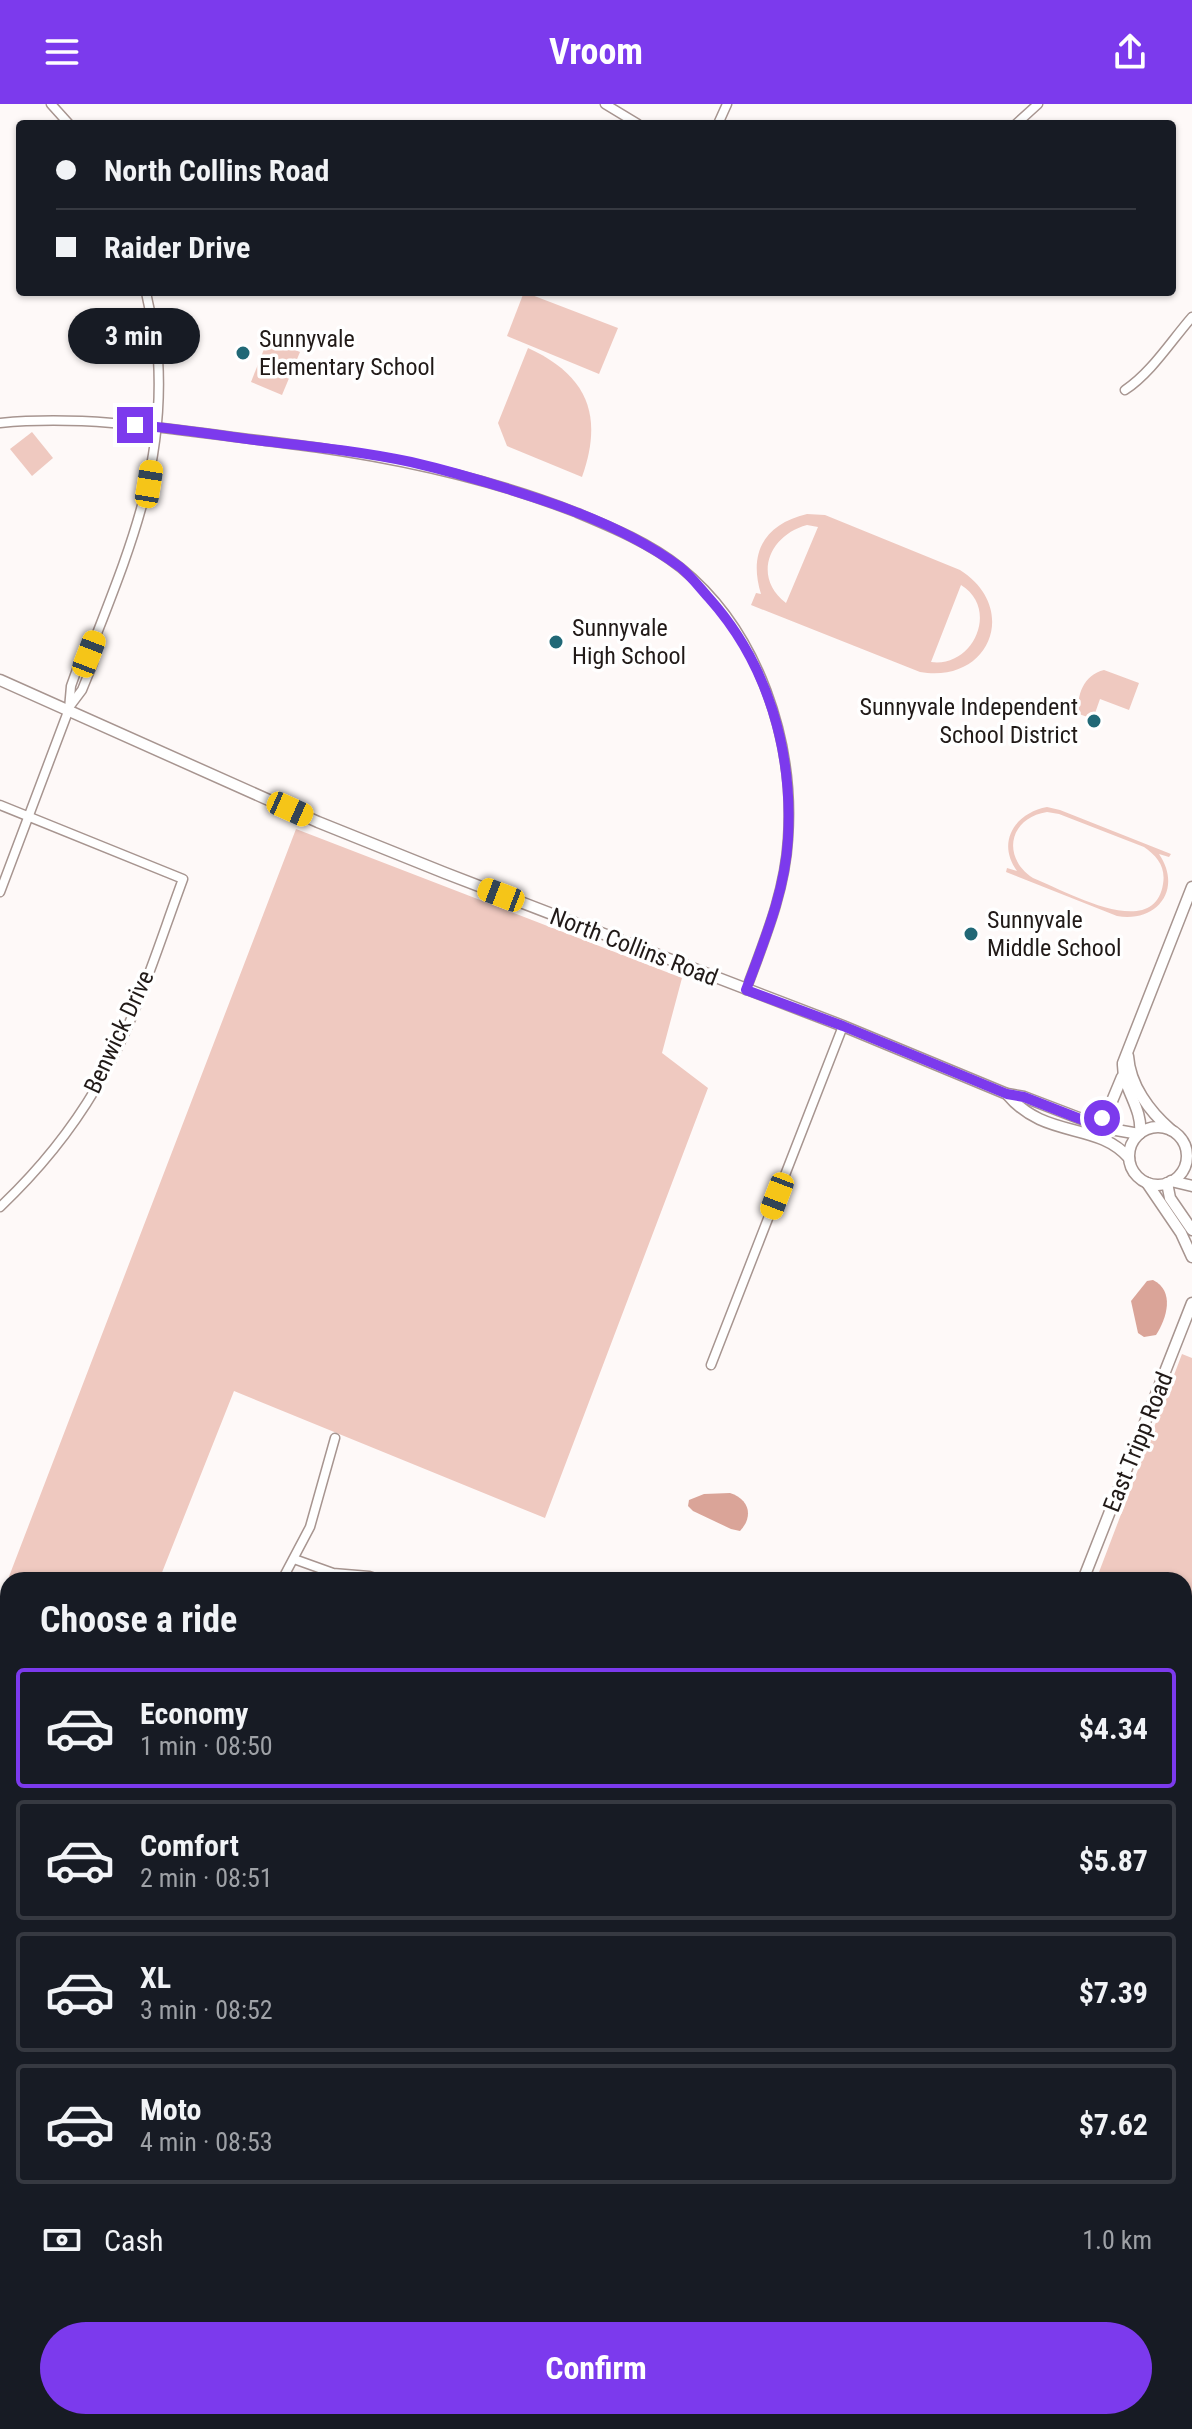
<!DOCTYPE html>
<meta charset="utf-8">
<style>
body{margin:0;font-family:"Roboto Condensed",sans-serif;background:#242831;color:#f1f3f6;height:100vh;display:flex;flex-direction:column;font-size:30px;white-space:nowrap}
*{box-sizing:border-box;margin:0}
p{font-size:26px;color:#9ea1a6}
.icon{flex:none;width:44px;height:44px;fill:none;stroke:currentColor;stroke-width:2;stroke-linecap:round;stroke-linejoin:round}
.map{position:relative;flex:1;overflow:hidden}
.drawer{position:absolute;left:0px;top:1468px;width:1192px;height:858px;display:flex;flex-direction:column;background:#171b24;border-radius:24px 24px 0 0;box-shadow:0 2px 6px #0004}
.drawer>*{flex:none}
.guide{position:absolute;left:16px;top:16px;width:1160px;height:176px;border-radius:8px;box-shadow:0 2px 6px #0004;display:grid;align-content:center;height:176px;padding:0 40px;background:#171b24}
.end{position:absolute;width:36px;height:36px;margin:-18px;border:10px solid #7c3aed;background:#fff;box-shadow:0 0 0 4px #fff}
.from{border-radius:50%}
.bubble{position:absolute;height:56px;border-radius:28px;background:#171b24;box-shadow:0 2px 6px #0004;font-size:26px;font-weight:700;line-height:56px;text-align:center}
.car{position:absolute;width:24px;height:48px;margin:-24px -12px;border-radius:10px;box-shadow:0 0 6px 2px #0007;background:linear-gradient(#f5c518 24%,#345 0 40%,#f5c518 0 76%,#345 0 86%,#f5c518 0)}
.guide b{display:flex;align-items:center;gap:28px;height:76px;font-size:30px}
.guide b+b{border-top:2px solid #363941}
.guide i{width:20px;height:20px;background:#f1f3f6}
ul{padding:0;list-style:none}
li{display:flex;align-items:center;gap:24px;height:120px;margin:0 16px 12px;padding:0 24px;border:4px solid #363941;border-radius:8px}
li div{flex:1}
li b{display:block;font-size:30px}
li em{font-style:normal;font-weight:700}
li.on{border-color:#7c3aed}
li>.icon{width:72px;height:72px;stroke-width:1.5}
h2{padding:0 40px;font-size:36px;line-height:96px}
.pay{display:flex;align-items:center;gap:20px;height:88px;padding:0 40px;font-size:30px}
.pay p{margin-inline-start:auto}
.cta{display:flex;gap:16px;margin-top:auto;padding:16px 40px}
.cta a{flex:1;height:92px;border-radius:48px;background:#7c3aed;color:#fff;font-size:32px;font-weight:700;line-height:92px;text-align:center}
header{display:flex;justify-content:space-between;align-items:center;height:104px;padding:0 40px;background:#7c3aed;color:#fff;font-size:36px;font-weight:700}
.map>svg:first-child{display:block}
.green{fill:#efc9c0;fill-rule:evenodd}
.water{fill:#daa498}
.lines{fill:none;stroke-linecap:round;stroke-linejoin:round}
.river{stroke:#daa498;stroke-width:16}
.minor-casing{stroke:#a79590;stroke-width:11}
.tertiary-casing{stroke:#a79590;stroke-width:13}
.minor{stroke:#fff;stroke-width:8}
.tertiary{stroke:#fff;stroke-width:10}
.route{stroke:#7c3aed;stroke-width:10}
.poi-dot{fill:#216876;stroke:#fff;stroke-width:3}
.labels{text-anchor:middle;dominant-baseline:central;stroke-width:7;stroke-linejoin:round;paint-order:stroke}
.poi-label{font-size:24px;fill:#211a18;stroke:#fff;text-anchor:start}
.street-label{font-size:24px;fill:#211a18;stroke:#fff}
</style>
<header><svg class="icon" aria-label="menu" viewBox="0 0 24 24"><path d="M4 6h16M4 12h16M4 18h16"/></svg>Vroom<svg class="icon" aria-label="share" viewBox="0 0 24 24"><path d="M12 15V3M7 8l5-5 5 5M5 13v7h14v-7"/></svg></header>
<div class="map">
<svg width="1192" height="2325" viewBox="0 0 1192 2325">
<rect width="100%" height="100%" fill="#fef9f8"/>
<g class="green">
<path d="M524 188 618 224 599 270 507 232Z"/>
<path d="M268 235 300 248 282 291 251 278Z"/>
<path d="M528 244C587 271 604 311 582 373L507 342 498 319Z"/>
<path d="M32 328 53 354 32 372 10 345Z"/>
<path d="M807 410 825 411 960 466C1020 504 990 580 920 568L751 501 756 489 761 490C748 448 765 420 807 410ZM807 421 818 423 786 499C752 473 769 431 807 421ZM961 481C1000 505 973 564 931 558Z"/>
<path d="M1104 566 1139 579 1129 606 1100 595 1093 615 1079 610C1076 591 1084 571 1104 566Z"/>
<path d="M1047 703 1060 706 1171 750 1169 753 1159 750C1183 785 1157 819 1117 812L1006 768 1007 764 1017 767C996 738 1015 709 1047 703ZM1047 708 1059 710 1144 743C1157 752 1166 763 1163 780 1154 839 1064 786 1033 774 1001 753 1009 714 1047 708Z"/>
<path d="M296 725 682 874 662 949 708 984 545 1414 234 1287 159 1476H8V1762L0 1759V1496Z"/>
<path d="M1182 1250 1192 1254V1798L1184 1796V1476H1096Z"/>
</g>
<g class="water">
<path d="M1153 1176C1175 1187 1167 1214 1156 1231L1144 1233 1138 1229 1131 1197 1147 1177Z"/>
<path d="M730 1389C749 1395 754 1412 740 1427L731 1425 693 1407 688 1402 689 1396 704 1390Z"/>
</g>
<g class="lines">
<g class="river">
<path d="M1184 1718 1192 1717"/>
<path d="M0 2076 8 2074"/>
</g>
<g class="minor-casing">
<g id="minor">
<path d="M51 0 69 20"/>
<path d="M605 0 638 20"/>
<path d="M718 20 727 0"/>
<path d="M1016 20 1038 0"/>
<path d="M1125 286C1151 269 1171 237 1192 213"/>
<path d="M0 319C94 310 188 328 282 339 382 351 481 371 575 408 611 423 650 439 681 464 759 527 795 638 788 735 785 788 764 837 746 886"/>
<path d="M70 602 82 586 93 559 89 550"/>
<path d="M0 701 183 775C157 845 135 920 96 984 70 1028 37 1068 0 1103"/>
<path d="M0 788 69 605 71 582 81 554 89 550C128 449 165 365 158 254 157 232 150 210 146 188"/>
<path d="M711 1261 843 922"/>
<path d="M294 1455 333 1469 369 1472 381 1476"/>
<path d="M282 1476 310 1423 335 1334"/>
<path d="M0 1920 8 1922"/>
</g>
</g>
<g class="tertiary-casing">
<g id="tertiary">
<path d="M0 576 318 718 445 769 843 922 1007 990 1024 993 1105 1024 1139 1030"/>
<path d="M1128 952C1130 981 1149 1007 1171 1026"/>
<path d="M1007 990C1045 1036 1097 1017 1129 1054"/>
<path d="M1093 1020 1107 1009 1122 973"/>
<circle cx="1158" cy="1052" r="29"/>
<path d="M1140 1029C1143 1004 1122 984 1123 959L1192 783"/>
<path d="M1171 1077 1192 1082"/>
<path d="M1147 1079 1181 1129 1192 1153"/>
<path d="M1167 1079 1170 1094 1192 1126"/>
<path d="M1083 1476 1192 1199"/>
<path d="M345 2325 348 2318"/>
</g>
</g>
<use href="#minor" class="minor"/>
<use href="#tertiary" class="tertiary"/>
</g>
<g class="lines">
<path class="route" d="M135 321C175 324 215 331 255 336 307 342 360 347 411 358 454 368 497 381 539 395 588 411 638 432 680 463 691 472 700 484 709 494 768 560 793 647 788 735 785 788 764 837 746 886L843 922 1007 990 1024 993 1093 1020 1102 1014"/>
</g>
<g class="poi-dot">
<circle cx="243" cy="249" r="8"/>
<circle cx="556" cy="538" r="8"/>
<circle cx="1094" cy="617" r="8"/>
<circle cx="971" cy="830" r="8"/>
</g>
<g class="labels">
<g class="poi-label">
<text x="259" y="235">Sunnyvale<tspan x="259" dy="28">Elementary School</tspan></text>
<text x="572" y="524">Sunnyvale<tspan x="572" dy="28">High School</tspan></text>
<text x="1078" y="603" text-anchor="end">Sunnyvale Independent<tspan x="1078" dy="28">School District</tspan></text>
<text x="987" y="816">Sunnyvale<tspan x="987" dy="28">Middle School</tspan></text>
</g>
<g class="street-label">
<text transform="translate(634 843) rotate(21)">North Collins Road</text>
<text transform="translate(119 928) rotate(-65)">Benwick Drive</text>
<text transform="translate(1138 1338) rotate(-68)">East Tripp Road</text>
</g>
</g>
</svg>
<i class="end from" style="left:1102px;top:1014px"></i>
<i class="end" style="left:135px;top:321px"></i>
<div class="bubble" style="left:68px;top:204px;width:132px">3 min</div>
<i class="car" style="left:149px;top:380px;rotate:9deg"></i>
<i class="car" style="left:89px;top:550px;rotate:21deg"></i>
<i class="car" style="left:290px;top:705px;rotate:114deg"></i>
<i class="car" style="left:501px;top:791px;rotate:291deg"></i>
<i class="car" style="left:777px;top:1092px;rotate:201deg"></i>
<div class="guide">
<b><i class="from"></i>North Collins Road</b>
<b><i></i>Raider Drive</b>
</div>
<section class="drawer">
<h2>Choose a ride</h2>
<ul>
<li class="on"><svg class="icon" aria-label="car" viewBox="0 0 24 24"><path d="M5 17H2v-5l4-1 3-4h7l3 4 3 1v5h-3M9 17h6M6 11h13"/><circle cx="7" cy="17" r="2"/><circle cx="17" cy="17" r="2"/></svg><div><b>Economy</b><p>1 min · 08:50</p></div><em>$4.34</em></li>
<li><svg class="icon" aria-label="car" viewBox="0 0 24 24"><path d="M5 17H2v-5l4-1 3-4h7l3 4 3 1v5h-3M9 17h6M6 11h13"/><circle cx="7" cy="17" r="2"/><circle cx="17" cy="17" r="2"/></svg><div><b>Comfort</b><p>2 min · 08:51</p></div><em>$5.87</em></li>
<li><svg class="icon" aria-label="car" viewBox="0 0 24 24"><path d="M5 17H2v-5l4-1 3-4h7l3 4 3 1v5h-3M9 17h6M6 11h13"/><circle cx="7" cy="17" r="2"/><circle cx="17" cy="17" r="2"/></svg><div><b>XL</b><p>3 min · 08:52</p></div><em>$7.39</em></li>
<li><svg class="icon" aria-label="car" viewBox="0 0 24 24"><path d="M5 17H2v-5l4-1 3-4h7l3 4 3 1v5h-3M9 17h6M6 11h13"/><circle cx="7" cy="17" r="2"/><circle cx="17" cy="17" r="2"/></svg><div><b>Moto</b><p>4 min · 08:53</p></div><em>$7.62</em></li>
</ul>
<div class="pay"><svg class="icon" aria-label="cash" viewBox="0 0 24 24"><path d="M3 7h18v10H3z"/><circle cx="12" cy="12" r="2"/></svg>Cash<p>1.0 km</p></div>
<div class="cta"><a>Confirm</a></div>
</section>
</div>
